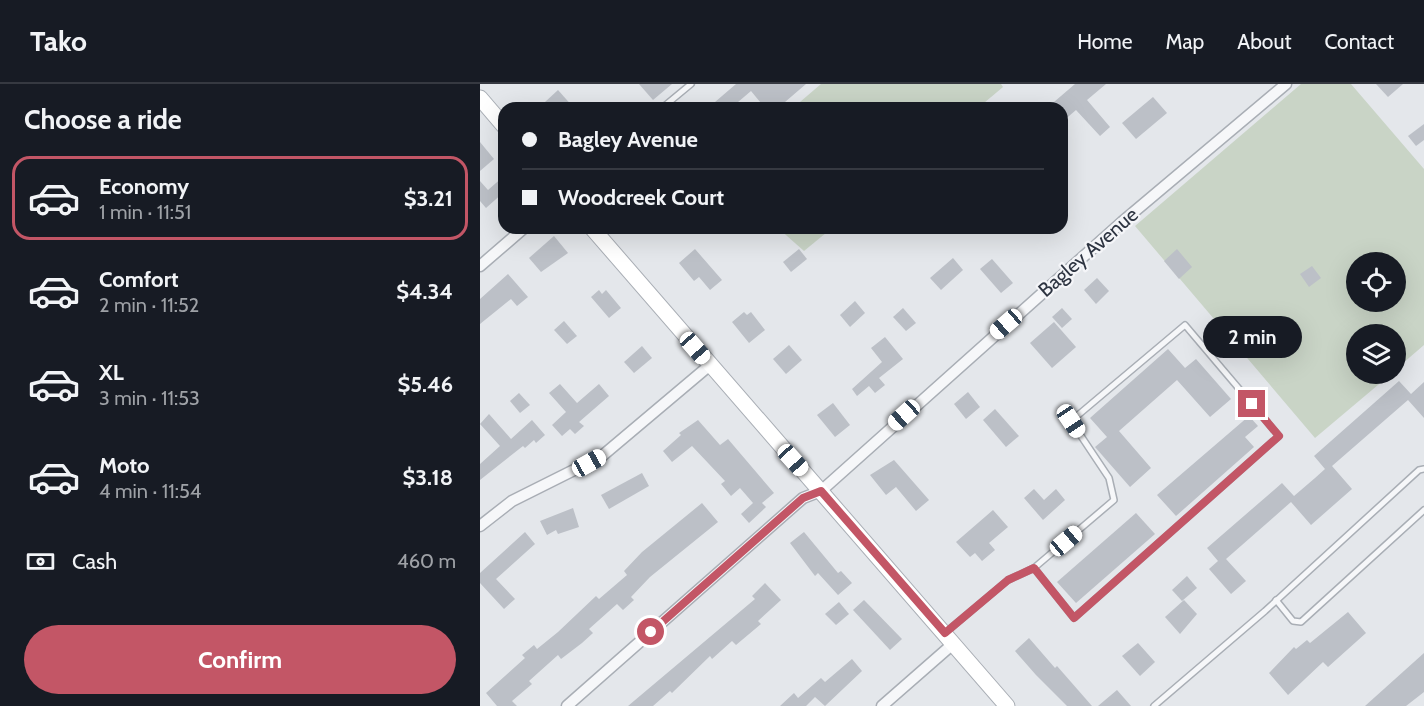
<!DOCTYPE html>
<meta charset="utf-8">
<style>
body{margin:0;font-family:Cabin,sans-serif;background:#242831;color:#f1f3f6;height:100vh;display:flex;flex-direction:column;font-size:22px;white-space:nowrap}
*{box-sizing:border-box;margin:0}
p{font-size:20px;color:#9ea1a6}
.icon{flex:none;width:33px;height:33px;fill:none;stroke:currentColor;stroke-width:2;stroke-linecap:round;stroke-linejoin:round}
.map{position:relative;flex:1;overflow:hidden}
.sheet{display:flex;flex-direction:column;background:#171b24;width:480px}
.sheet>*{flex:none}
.banner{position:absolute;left:18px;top:18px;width:570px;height:132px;border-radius:18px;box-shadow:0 6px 24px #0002;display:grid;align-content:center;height:132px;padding:0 24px;background:#171b24}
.tools{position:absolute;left:866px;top:168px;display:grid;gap:12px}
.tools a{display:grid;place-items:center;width:60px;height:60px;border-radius:50%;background:#171b24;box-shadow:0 6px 24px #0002;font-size:30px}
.end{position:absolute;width:27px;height:27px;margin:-14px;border:8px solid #c35666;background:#fff;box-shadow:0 0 0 3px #fff}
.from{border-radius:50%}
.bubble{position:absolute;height:42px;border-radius:21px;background:#171b24;box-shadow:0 6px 24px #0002;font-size:20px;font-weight:700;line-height:42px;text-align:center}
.car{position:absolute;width:18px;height:36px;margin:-18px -9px;border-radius:8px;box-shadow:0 0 4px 2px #0007;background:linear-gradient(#fff 24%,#345 0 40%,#fff 0 76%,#345 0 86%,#fff 0)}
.banner b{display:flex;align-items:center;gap:21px;height:57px;font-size:22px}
.banner b+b{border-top:2px solid #363941}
.banner i{width:15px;height:15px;background:#f1f3f6}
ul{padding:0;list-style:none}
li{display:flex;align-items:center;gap:18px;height:84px;margin:0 12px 9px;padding:0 12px;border:3px solid transparent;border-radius:18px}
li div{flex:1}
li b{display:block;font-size:22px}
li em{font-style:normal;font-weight:700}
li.selected{border-color:#c35666}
li>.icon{width:54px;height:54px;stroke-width:1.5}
h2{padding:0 24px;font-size:27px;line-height:72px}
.pay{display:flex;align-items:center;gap:15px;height:66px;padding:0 24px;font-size:22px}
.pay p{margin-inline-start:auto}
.button{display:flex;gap:12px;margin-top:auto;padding:12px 24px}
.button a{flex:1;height:69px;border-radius:36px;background:#c35666;color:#fff;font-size:24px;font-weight:700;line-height:69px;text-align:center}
header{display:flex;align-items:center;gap:36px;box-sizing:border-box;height:84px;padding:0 30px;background:#171b24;border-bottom:2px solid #363941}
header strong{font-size:28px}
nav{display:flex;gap:33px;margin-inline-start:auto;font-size:21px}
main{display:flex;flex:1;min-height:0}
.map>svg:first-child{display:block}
.green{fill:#c9d4c6;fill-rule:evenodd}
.building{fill:#bcc0c7}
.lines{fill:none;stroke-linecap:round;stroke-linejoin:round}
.lane-casing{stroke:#a9aeb5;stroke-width:8}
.street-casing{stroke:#a9aeb5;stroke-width:13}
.secondary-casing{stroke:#a9aeb5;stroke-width:17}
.lane{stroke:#f6f7f9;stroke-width:5}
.street{stroke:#f6f7f9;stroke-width:10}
.secondary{stroke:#fff;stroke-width:15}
.route{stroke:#c35666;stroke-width:8}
.labels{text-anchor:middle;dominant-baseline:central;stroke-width:4.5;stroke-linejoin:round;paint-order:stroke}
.street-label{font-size:20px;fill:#2d3441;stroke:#f4f5f8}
</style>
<header>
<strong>Tako</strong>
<nav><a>Home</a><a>Map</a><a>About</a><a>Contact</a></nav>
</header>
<main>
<section class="sheet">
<h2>Choose a ride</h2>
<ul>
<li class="selected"><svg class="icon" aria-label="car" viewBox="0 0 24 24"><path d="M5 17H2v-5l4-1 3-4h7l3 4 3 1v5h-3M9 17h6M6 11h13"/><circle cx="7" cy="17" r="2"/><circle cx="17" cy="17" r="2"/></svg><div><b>Economy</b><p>1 min · 11:51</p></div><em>$3.21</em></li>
<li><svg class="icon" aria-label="car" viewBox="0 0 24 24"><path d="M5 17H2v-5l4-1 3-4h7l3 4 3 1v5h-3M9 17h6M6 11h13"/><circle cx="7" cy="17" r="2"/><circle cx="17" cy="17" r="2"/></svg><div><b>Comfort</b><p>2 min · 11:52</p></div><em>$4.34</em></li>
<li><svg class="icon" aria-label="car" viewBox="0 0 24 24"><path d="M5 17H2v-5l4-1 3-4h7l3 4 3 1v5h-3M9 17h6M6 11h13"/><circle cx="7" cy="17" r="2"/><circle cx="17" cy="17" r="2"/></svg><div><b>XL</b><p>3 min · 11:53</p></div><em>$5.46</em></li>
<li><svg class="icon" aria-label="car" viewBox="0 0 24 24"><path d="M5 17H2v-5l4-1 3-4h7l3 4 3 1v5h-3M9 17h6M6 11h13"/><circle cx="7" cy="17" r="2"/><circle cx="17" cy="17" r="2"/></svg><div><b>Moto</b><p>4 min · 11:54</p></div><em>$3.18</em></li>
</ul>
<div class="pay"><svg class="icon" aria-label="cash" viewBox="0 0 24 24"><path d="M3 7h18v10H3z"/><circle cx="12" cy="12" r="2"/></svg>Cash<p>460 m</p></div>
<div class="button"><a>Confirm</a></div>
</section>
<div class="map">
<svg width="944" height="622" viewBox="0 0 944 622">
<rect width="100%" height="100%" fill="#e4e7eb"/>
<g class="green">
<path d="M341 0H521L523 3 498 24H313Z"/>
<path d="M821 0H871L944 85V261L915 286V250H876V290H911L835 354 655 142ZM876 178H915V218H876Z"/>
<path d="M298 144H352L324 167Z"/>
</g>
<g class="building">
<path d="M159 0H192L173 16Z"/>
<path d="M256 0H326L298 24H285L271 7 251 24H228Z"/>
<path d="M595 0H626L607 16 630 43 620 52 596 26 582 38V24H567Z"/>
<path d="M896 0H923L908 13Z"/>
<path d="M78 6 94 24H70L65 18Z"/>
<path d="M673 13 687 29 656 55 642 39Z"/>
<path d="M944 40V56L936 62 928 52Z"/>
<path d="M0 58 14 75 0 87Z"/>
<path d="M24 92V108L6 124 0 117V97L8 106Z"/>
<path d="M74 152 88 169 61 188 49 174Z"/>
<path d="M215 165 242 196 230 206 219 193 214 197 199 179Z"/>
<path d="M319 165 327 175 311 188 303 178Z"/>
<path d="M697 165 712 183 699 195 684 177Z"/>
<path d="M473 174 483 186 461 206 450 194Z"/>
<path d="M512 175 533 199 521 209 500 185Z"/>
<path d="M832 182 841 194 829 203 820 190Z"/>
<path d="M28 190 48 213 37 222 31 215 0 240V215Z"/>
<path d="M617 194 629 207 616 220 604 206Z"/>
<path d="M119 206 122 210 126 206 141 224 129 234 111 213Z"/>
<path d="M375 217 385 229 370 243 360 231Z"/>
<path d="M423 224 436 239 426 247 413 233Z"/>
<path d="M582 224 592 235 582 244 572 233Z"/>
<path d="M264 228 267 231 271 228 285 246 269 259 252 238Z"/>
<path d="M84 237 97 252 87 260 74 246Z"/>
<path d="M574 238 596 263 572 284 550 259Z"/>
<path d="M405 253 423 275 399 294 405 301 395 309 389 302 377 312 372 305 402 278 391 264Z"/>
<path d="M309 261 322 276 306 290 293 275Z"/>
<path d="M162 262 172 274 154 289 144 278Z"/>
<path d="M688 265 705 284 716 275 751 315 730 333 697 296 639 347 671 384 650 403 615 363 627 353 610 334Z"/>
<path d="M919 297 931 310 944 298V334L928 316 852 382 872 405 831 441 811 418 746 475 766 497 751 510 729 485 738 477 727 464 802 399 814 412 835 394 845 385 834 372Z"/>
<path d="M80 300 97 319 119 300 129 312 99 338 104 342 95 350 90 345 82 352 72 341 86 328 69 309Z"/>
<path d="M488 308 500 323 486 335 474 320Z"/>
<path d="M39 309 50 321 40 329 30 317Z"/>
<path d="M353 319 370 341 355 353 337 331Z"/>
<path d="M515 325 539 352 526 363 503 336Z"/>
<path d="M9 330 31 355 52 336 65 351 56 359 54 356 45 364 43 362 0 396V380L20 362 0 340Z"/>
<path d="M769 332 778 342 765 353 774 363 696 432 677 411Z"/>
<path d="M218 336 240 361 248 355 294 409 282 419 286 423 269 439 261 430 273 419 260 404 251 412 241 400 245 397 212 362 192 378 183 367 201 351 199 349Z"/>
<path d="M414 376 449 416 436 427 416 403 406 411 390 391Z"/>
<path d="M162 389 169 402 129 425 121 411Z"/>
<path d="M554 405 564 416 576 405 585 416 563 436 544 414Z"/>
<path d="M222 419 238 438 170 493 151 513 154 516 143 526 137 520 109 545 113 549 102 559 81 575 78 571 49 597 52 600 32 617 37 622H17L6 609 45 574 42 571 54 561 57 565 78 548 116 512 119 515 147 491 144 487 162 468Z"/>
<path d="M93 424 99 443 78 450 76 446 67 451 60 437Z"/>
<path d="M513 426 528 443 509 459 515 466 502 477 495 469 490 473 476 458Z"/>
<path d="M656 429 675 450 596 519 577 498Z"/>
<path d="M45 448 55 460 16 495 35 515 24 525 0 499V489Z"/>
<path d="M324 448 358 489 361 487 372 499 358 511 338 489 335 492 310 459Z"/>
<path d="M707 492 717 504 702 517 692 506Z"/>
<path d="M285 499 301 516 278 537 281 540 256 561 252 557 232 575 230 572 192 609 190 607 173 622H148L275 515 272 512Z"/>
<path d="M384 516 422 555 410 566 373 526Z"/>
<path d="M704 516 717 530 700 550 685 533Z"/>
<path d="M359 518 369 530 356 541 345 530Z"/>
<path d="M868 528 886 549 848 583 843 578 808 611 789 589 814 563 816 565 827 556 830 559Z"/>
<path d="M549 554 575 584 577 582 612 622H587L556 591 535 567Z"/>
<path d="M658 559 675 578 660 592 642 572Z"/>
<path d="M944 569V608L926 622H885Z"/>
<path d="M372 575 382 587 345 622 335 613 326 622H300L314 609 318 614 341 594 345 598Z"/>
<path d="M637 606 651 622H618Z"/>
</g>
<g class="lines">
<g class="lane-casing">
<g id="lane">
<path d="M182 24 211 0"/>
<path d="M796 516 813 537 821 538 944 426"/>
<path d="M466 548 528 496 554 484 594 534 799 352 705 241 591 337 629 394 634 416 554 484"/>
<path d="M674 622 785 527 939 386 944 385"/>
</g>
</g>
<g class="street-casing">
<g id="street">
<path d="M0 182 44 144"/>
<path d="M0 442 32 417 122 372 230 281"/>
<path d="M87 622 323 414 341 407 642 138 806 0"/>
<path d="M402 622 474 559"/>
</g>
</g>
<g class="secondary-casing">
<g id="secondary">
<path d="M0 14 24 42"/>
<path d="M112 144 527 622"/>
</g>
</g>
<use href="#lane" class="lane"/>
<use href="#street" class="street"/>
<use href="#secondary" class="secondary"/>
</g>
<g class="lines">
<path class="route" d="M171 548 323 414 341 407 465 549 528 496 554 484 594 534 799 352 772 320"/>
</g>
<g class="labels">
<g class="street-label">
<text transform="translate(608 168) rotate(-41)">Bagley Avenue</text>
</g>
</g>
</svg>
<div class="tools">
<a><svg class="icon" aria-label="locate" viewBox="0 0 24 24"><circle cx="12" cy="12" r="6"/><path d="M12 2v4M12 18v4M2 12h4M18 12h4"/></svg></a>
<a><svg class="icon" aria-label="layers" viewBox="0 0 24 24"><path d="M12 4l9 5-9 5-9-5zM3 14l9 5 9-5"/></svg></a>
</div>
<i class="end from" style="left:171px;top:548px"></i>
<i class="end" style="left:772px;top:320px"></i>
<div class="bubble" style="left:723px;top:232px;width:99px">2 min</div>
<i class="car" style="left:526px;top:240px;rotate:229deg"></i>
<i class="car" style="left:215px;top:264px;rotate:139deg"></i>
<i class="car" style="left:424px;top:331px;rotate:228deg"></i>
<i class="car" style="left:591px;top:337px;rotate:146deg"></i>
<i class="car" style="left:313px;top:376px;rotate:138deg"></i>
<i class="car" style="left:109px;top:379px;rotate:61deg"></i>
<i class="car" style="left:586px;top:457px;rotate:50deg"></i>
<div class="banner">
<b><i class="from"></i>Bagley Avenue</b>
<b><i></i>Woodcreek Court</b>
</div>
</div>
</main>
